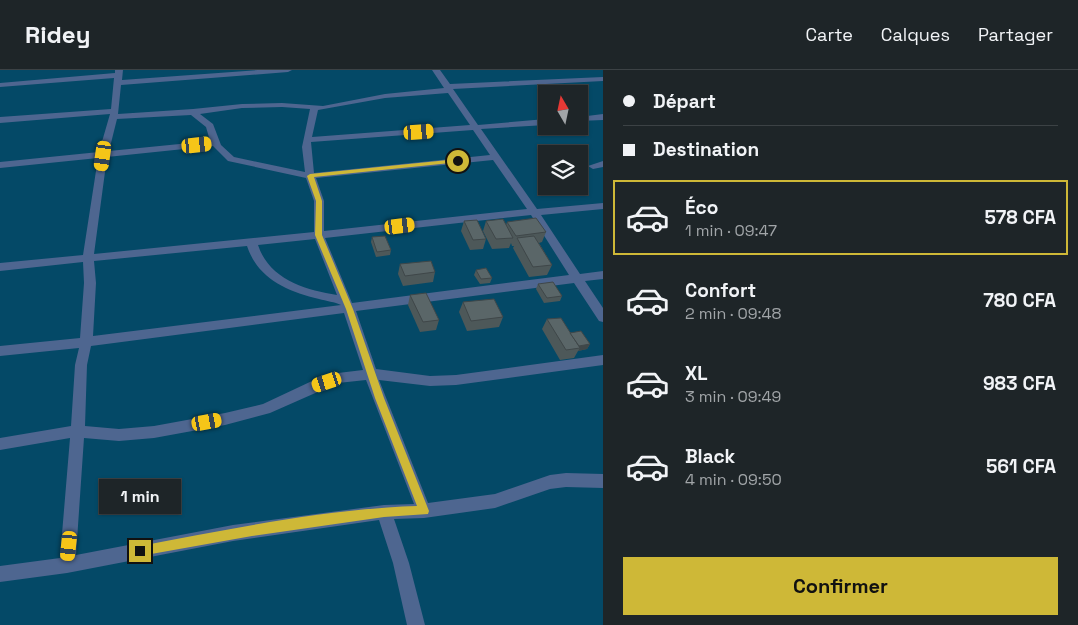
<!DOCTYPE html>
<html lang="fr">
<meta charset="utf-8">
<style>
body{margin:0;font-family:"Space Grotesk",sans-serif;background:#2b3134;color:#f1f3f6;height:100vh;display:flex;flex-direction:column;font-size:19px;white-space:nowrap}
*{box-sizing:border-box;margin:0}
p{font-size:16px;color:#a1a5a8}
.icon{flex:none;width:28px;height:28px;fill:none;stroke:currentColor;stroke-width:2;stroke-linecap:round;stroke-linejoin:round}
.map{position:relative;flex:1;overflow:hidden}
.side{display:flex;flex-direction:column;background:#1e2528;width:475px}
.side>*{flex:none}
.hud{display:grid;align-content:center;height:110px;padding:0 20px;background:#1e2528}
.needle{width:32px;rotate:351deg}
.buttons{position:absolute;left:538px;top:15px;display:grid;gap:10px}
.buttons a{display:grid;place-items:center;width:50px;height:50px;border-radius:0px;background:#1e2528;box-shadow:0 1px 4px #0004,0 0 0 1px #3c4245;font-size:25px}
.end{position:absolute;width:22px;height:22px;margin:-11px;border:6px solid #ceb837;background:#111;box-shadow:0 0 0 2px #111}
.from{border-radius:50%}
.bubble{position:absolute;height:35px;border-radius:0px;background:#1e2528;box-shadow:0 1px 4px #0004,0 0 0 1px #3c4245;font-size:16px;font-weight:700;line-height:35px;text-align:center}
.car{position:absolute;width:15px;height:30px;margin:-15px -8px;border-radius:6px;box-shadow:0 0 4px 1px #0007;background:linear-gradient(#f5c518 24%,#345 0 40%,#f5c518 0 76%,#345 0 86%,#f5c518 0)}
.hud b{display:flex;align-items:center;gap:18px;height:48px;font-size:19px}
.hud b+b{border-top:1px solid #3c4245}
.hud i{width:12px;height:12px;background:#f1f3f6}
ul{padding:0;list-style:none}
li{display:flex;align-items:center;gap:15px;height:75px;margin:0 10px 8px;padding:0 10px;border:2px solid transparent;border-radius:0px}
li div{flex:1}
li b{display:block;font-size:19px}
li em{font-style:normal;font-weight:700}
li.active{border-color:#ceb837}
li>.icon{width:45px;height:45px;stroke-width:1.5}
.action{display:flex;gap:10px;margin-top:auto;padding:10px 20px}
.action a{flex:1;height:58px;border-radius:0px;background:#ceb837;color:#111;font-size:20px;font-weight:700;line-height:58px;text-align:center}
header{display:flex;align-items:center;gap:30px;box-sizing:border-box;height:70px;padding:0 25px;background:#1e2528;border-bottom:1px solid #3c4245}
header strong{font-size:24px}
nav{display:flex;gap:28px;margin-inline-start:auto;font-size:18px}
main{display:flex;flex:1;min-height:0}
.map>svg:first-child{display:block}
.green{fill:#044967;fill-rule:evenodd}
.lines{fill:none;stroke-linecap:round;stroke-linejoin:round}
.minor{fill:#4e6690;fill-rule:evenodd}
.wall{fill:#4d5859}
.shaded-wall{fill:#3f4749}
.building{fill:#5a6668;stroke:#3f4749}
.route{fill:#ceb837}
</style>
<header>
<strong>Ridey</strong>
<nav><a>Carte</a><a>Calques</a><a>Partager</a></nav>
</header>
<main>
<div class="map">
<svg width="603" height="555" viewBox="0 0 603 555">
<rect width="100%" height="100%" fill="#283136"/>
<path class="green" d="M0 0H603V555H0ZM546 24H579V56H546ZM546 84H579V116H546Z"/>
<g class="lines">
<g class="minor">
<path d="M115 0H123L122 10 258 0H292L288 2 121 15 118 44 193 39 242 34 282 33 323 36 385 24 444 18 432 0H440L450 14 603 7V11L453 19 478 55 546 49V55L481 59 537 139 603 133V139L541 145 580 204 603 201V209L585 211 603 238V252L599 251 574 213 356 241 376 299 430 306 456 305 603 285V295L456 315 430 316 379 310 428 433 495 424 550 405 566 403 603 404V418L566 417 550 419 495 438 424 448 394 449 409 493 425 555H407L393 493 379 450 233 471 67 503 0 512V496L60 488 70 368 0 380V368L71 356 75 295 79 278 0 286V276L80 268 84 213 83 192 0 201V193L83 185 98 88 0 98V92L99 82 110 44 0 53V47L111 39 114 8 0 17V13L115 3ZM448 23 470 55 312 67 318 40 385 28ZM282 37 310 39 302 77 305 102 234 87 221 75 213 54 200 44 242 38ZM191 45 206 57 210 71 109 81 117 49ZM473 60 490 85 314 103 311 72ZM213 76 228 91 306 108 314 131V162L94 184 107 87ZM493 90 527 139 324 161V131L316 108ZM531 145 569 205 352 233 325 168ZM315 169 337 225C305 220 269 209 258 175ZM247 176C258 209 287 221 319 229 326 231 335 232 341 235L93 266 96 213 94 191ZM344 243 363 300 338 303 312 311 263 334 225 343 154 356 119 359 85 356 87 295 91 276ZM366 310 414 434 384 435 233 455 76 485 84 368 119 371 154 368 225 355 270 343 338 313Z"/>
<path d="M603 44V50L579 51V47Z"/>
<path d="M603 91V97L593 99 588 96Z"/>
</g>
</g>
<g class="wall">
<path d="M464 151 486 169 483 179 470 180 461 161Z"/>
<path d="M486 151 506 155 507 152 546 162 542 172 539 173 552 195 547 205 529 207 513 178 514 176H512L511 173 509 178 492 179 483 161Z"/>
<path d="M372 167 391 180 390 185 376 187 371 172Z"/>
<path d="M400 194 435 202 433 212 403 216 398 204Z"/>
<path d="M476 200 492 208 490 213 480 214 474 205Z"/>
<path d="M538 214 562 226 560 231 544 233 536 219Z"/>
<path d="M410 225 439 250 436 260 420 262 408 235Z"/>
<path d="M463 232 503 247 499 257 467 261 459 242Z"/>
<path d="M547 249 590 274 587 279 578 281 574 288 560 290 542 259Z"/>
</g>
<path class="shaded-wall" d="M590 274 587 279 578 281 580 278 577 276Z"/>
<g class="building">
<path d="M536 148 546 162 516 166 507 152Z"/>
<path d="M503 149 513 168 496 169 486 151Z"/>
<path d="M477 150 486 169 473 170 464 151Z"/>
<path d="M385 166 391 180 377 182 372 167Z"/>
<path d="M534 166 552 195 533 197 517 168Z"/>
<path d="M431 191 435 202 405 206 400 194Z"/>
<path d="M486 198 492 208 481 209 476 200Z"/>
<path d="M553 212 562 226 547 228 538 214Z"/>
<path d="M426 223 439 250 423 252 410 225Z"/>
<path d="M494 229 503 247 471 251 463 232Z"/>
<path d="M561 248 580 278 566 280 547 249Z"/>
<path d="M581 261 590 274 579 276 570 263Z"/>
</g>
<path class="route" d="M458 89 460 92 314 107 322 131V165L353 239 384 328 429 441 428 444 384 447 252 466 140 486 137 485 135 481 137 477 140 476C231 459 325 439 417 436L375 328 346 239 315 165 316 131 307 106 310 104Z"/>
</svg>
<div class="buttons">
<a><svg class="needle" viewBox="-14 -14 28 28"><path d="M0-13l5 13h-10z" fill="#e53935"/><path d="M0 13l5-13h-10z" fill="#a1a5a8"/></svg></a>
<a><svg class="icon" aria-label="layers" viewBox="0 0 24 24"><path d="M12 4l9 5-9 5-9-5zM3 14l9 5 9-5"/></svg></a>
</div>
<i class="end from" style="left:458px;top:91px"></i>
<i class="end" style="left:140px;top:481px"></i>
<div class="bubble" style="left:99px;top:409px;width:82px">1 min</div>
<i class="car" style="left:419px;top:62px;rotate:86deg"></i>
<i class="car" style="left:197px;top:75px;rotate:84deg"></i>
<i class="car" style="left:103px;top:86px;rotate:188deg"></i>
<i class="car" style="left:400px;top:156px;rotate:83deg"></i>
<i class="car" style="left:327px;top:312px;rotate:252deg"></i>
<i class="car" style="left:207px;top:352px;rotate:80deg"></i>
<i class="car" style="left:69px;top:476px;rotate:186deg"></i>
</div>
<section class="side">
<div class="hud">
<b><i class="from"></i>Départ</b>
<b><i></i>Destination</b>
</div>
<ul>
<li class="active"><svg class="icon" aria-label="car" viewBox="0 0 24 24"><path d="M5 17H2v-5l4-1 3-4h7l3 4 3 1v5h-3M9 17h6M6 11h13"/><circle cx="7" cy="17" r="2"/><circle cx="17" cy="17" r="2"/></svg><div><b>Éco</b><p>1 min · 09:47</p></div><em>578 CFA</em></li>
<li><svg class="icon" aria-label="car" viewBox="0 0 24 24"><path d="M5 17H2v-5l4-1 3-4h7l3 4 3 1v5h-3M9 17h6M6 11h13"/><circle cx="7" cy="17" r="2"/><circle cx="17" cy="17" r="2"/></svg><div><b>Confort</b><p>2 min · 09:48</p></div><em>780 CFA</em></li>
<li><svg class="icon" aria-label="car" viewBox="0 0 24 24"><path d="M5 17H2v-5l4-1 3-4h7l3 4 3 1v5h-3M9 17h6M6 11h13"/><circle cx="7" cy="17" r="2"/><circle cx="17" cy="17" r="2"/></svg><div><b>XL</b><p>3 min · 09:49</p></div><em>983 CFA</em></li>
<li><svg class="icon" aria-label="car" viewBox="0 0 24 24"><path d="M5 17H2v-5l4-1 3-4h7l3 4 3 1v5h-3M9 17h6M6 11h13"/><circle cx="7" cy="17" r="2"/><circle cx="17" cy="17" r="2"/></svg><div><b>Black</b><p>4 min · 09:50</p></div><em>561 CFA</em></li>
</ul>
<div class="action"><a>Confirmer</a></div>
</section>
</main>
